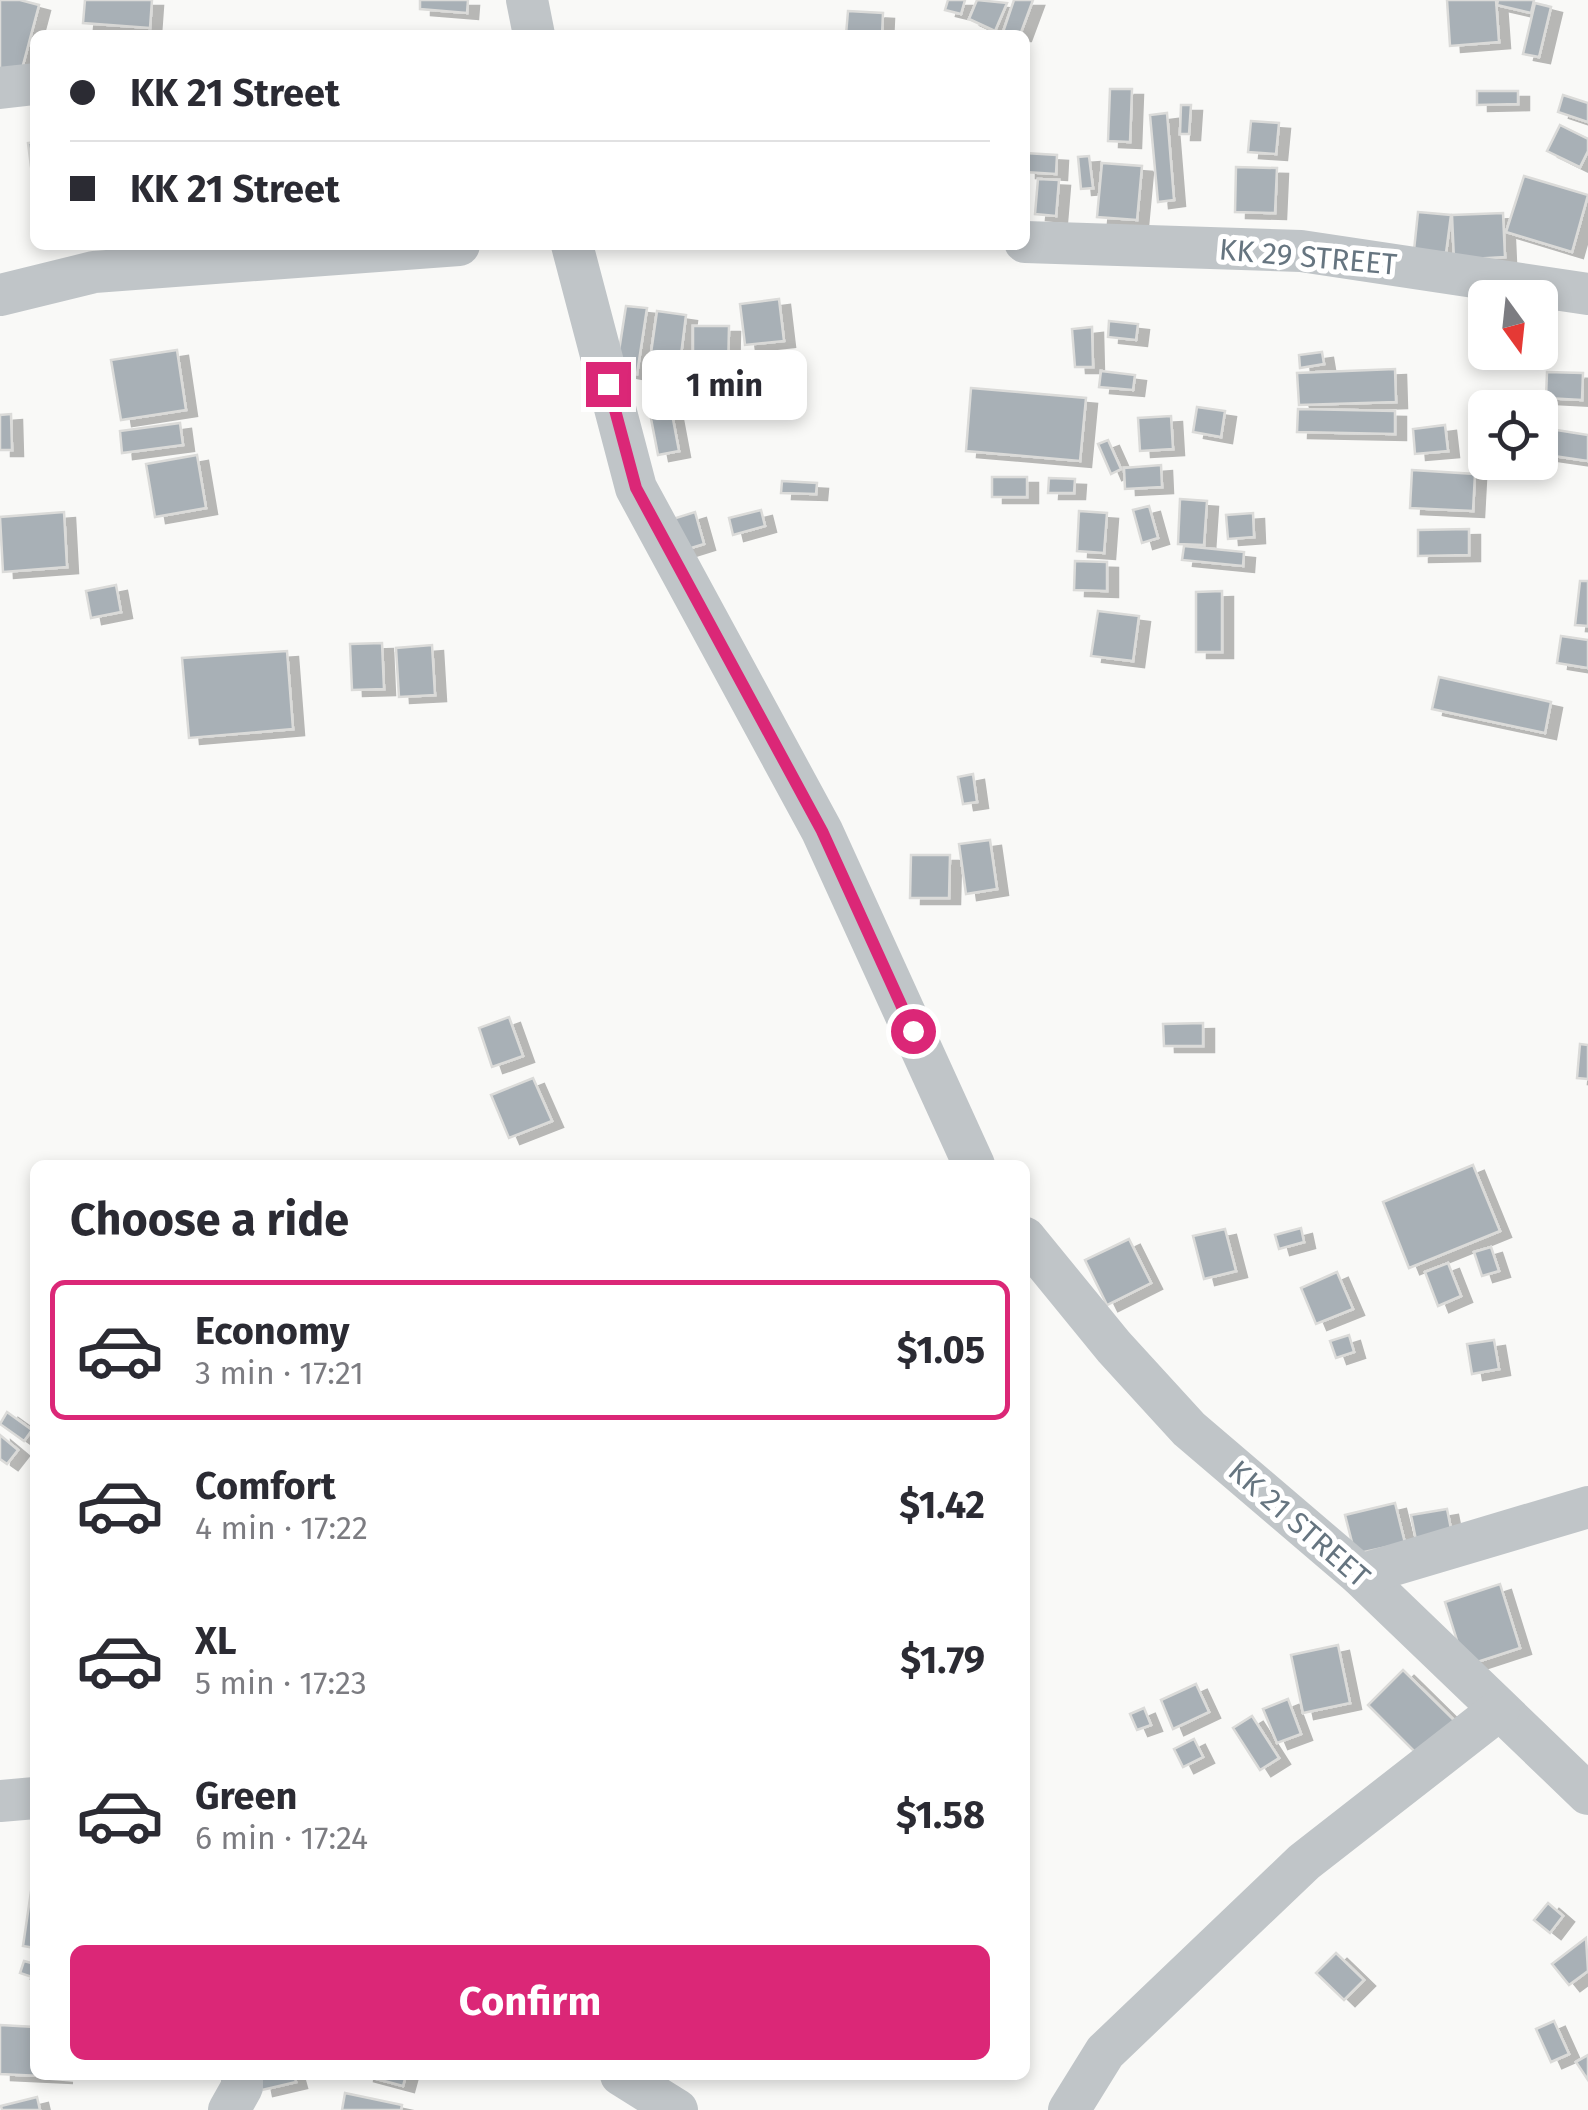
<!DOCTYPE html>
<meta charset="utf-8">
<style>
body{margin:0;font-family:"Fira Sans",sans-serif;background:#f2f2f3;color:#2b2b33;height:100vh;display:flex;flex-direction:column;font-size:38px;white-space:nowrap}
*{box-sizing:border-box;margin:0}
p{font-size:32px;color:#7c7c81}
.icon{flex:none;width:55px;height:55px;fill:none;stroke:currentColor;stroke-width:2;stroke-linecap:round;stroke-linejoin:round}
.map{position:relative;flex:1;overflow:hidden}
.side{position:absolute;left:30px;top:1160px;width:1000px;height:920px;display:flex;flex-direction:column;background:#fff;border-radius:15px;box-shadow:0 5px 15px #0003}
.side>*{flex:none}
.top-card{position:absolute;left:30px;top:30px;width:1000px;height:220px;border-radius:15px;box-shadow:0 5px 15px #0003;display:grid;align-content:center;height:220px;padding:0 40px;background:#fff}
.needle{width:65px;rotate:165deg}
.controls{position:absolute;left:1468px;top:280px;display:grid;gap:20px}
.controls a{display:grid;place-items:center;width:90px;height:90px;border-radius:15px;background:#fff;box-shadow:0 5px 15px #0003;font-size:50px}
.end{position:absolute;width:45px;height:45px;margin:-22px;border:12px solid #db2777;background:#fff;box-shadow:0 0 0 5px #fff}
.from{border-radius:50%}
.bubble{position:absolute;height:70px;border-radius:15px;background:#fff;box-shadow:0 5px 15px #0003;font-size:32px;font-weight:700;line-height:70px;text-align:center}
.top-card b{display:flex;align-items:center;gap:35px;height:95px;font-size:38px}
.top-card b+b{border-top:2px solid #e1e1e2}
.top-card i{width:25px;height:25px;background:#2b2b33}
ul{padding:0;list-style:none}
li{display:flex;align-items:center;gap:30px;height:140px;margin:0 20px 15px;padding:0 20px;border:5px solid transparent;border-radius:15px}
li div{flex:1}
li b{display:block;font-size:38px}
li em{font-style:normal;font-weight:700}
li.on{border-color:#db2777}
li>.icon{width:90px;height:90px;stroke-width:1.5}
h2{padding:0 40px;font-size:45px;line-height:120px}
.button{display:flex;gap:20px;margin-top:auto;padding:20px 40px}
.button a{flex:1;height:115px;border-radius:15px;background:#db2777;color:#fff;font-size:40px;font-weight:700;line-height:115px;text-align:center}
.map>svg:first-child{display:block}
.building{fill:#a8b0b6;stroke:#dbdbd9;stroke-width:2.5;filter:url(#shadow)}
.lines{fill:none;stroke-linecap:round;stroke-linejoin:round}
.street{stroke:#c0c5c8;stroke-width:42}
.route{stroke:#db2777;stroke-width:12}
.labels{text-anchor:middle;dominant-baseline:central;stroke-width:10;stroke-linejoin:round;paint-order:stroke}
.street-label{font-size:30px;fill:#667580;stroke:#fff}
</style>
<div class="map">
<svg width="1588" height="2110" viewBox="0 0 1588 2110">
<defs>
<filter id="shadow"><feDropShadow dx="11" dy="6" stdDeviation="0" flood-color="#0004"/></filter>
</defs>
<rect width="100%" height="100%" fill="#f9f9f7"/>
<g class="building">
<path d="M0 0H20L39 5 19 80 0 75Z"/>
<path d="M85 0H152L150 28 83 23Z"/>
<path d="M420 0H468L467 13 420 9Z"/>
<path d="M948 0H965L961 14 945 10Z"/>
<path d="M977 0 1007 3 995 31 969 19Z"/>
<path d="M1014 0H1033L1020 35H1002Z"/>
<path d="M1447 0H1496L1499 42 1450 46Z"/>
<path d="M1498 0H1534L1531 13 1497 5Z"/>
<path d="M1535 3 1551 7 1539 57 1523 54Z"/>
<path d="M848 11 883 13 882 35H846Z"/>
<path d="M1110 89H1132L1130 142 1108 141Z"/>
<path d="M1477 91H1518V104L1477 105Z"/>
<path d="M1563 95 1588 103V122L1558 112Z"/>
<path d="M1181 105H1191L1189 134H1180Z"/>
<path d="M1167 113 1174 200 1158 202 1150 115Z"/>
<path d="M1251 121 1279 123 1276 154 1248 152Z"/>
<path d="M1560 125 1588 139V151L1580 167 1547 151Z"/>
<path d="M35 142V198L28 143Z"/>
<path d="M1025 153 1057 155 1056 174 1025 172Z"/>
<path d="M1089 156 1093 188 1081 189 1078 157Z"/>
<path d="M1102 163 1142 166 1137 220 1097 217Z"/>
<path d="M1236 167 1277 168 1275 213 1235 212Z"/>
<path d="M1524 176 1588 195 1572 252 1506 232Z"/>
<path d="M1038 179 1059 180 1056 216 1035 214Z"/>
<path d="M1418 212 1451 215 1446 253 1414 250Z"/>
<path d="M1503 213 1505 257 1454 260 1452 215Z"/>
<path d="M779 299 784 341 745 345 740 304Z"/>
<path d="M626 306 647 308 637 374 616 370Z"/>
<path d="M657 311 686 315 679 371 649 367Z"/>
<path d="M1109 321 1138 324 1136 340 1108 337Z"/>
<path d="M693 326H729L728 372H693Z"/>
<path d="M1092 327 1093 367H1075L1072 329Z"/>
<path d="M177 350 186 410 121 420 111 360Z"/>
<path d="M1322 352 1324 364 1300 368 1299 355Z"/>
<path d="M1395 369 1396 402 1299 405 1297 373Z"/>
<path d="M1101 371 1135 375 1133 390 1099 387Z"/>
<path d="M1547 372 1583 373 1582 400 1546 398Z"/>
<path d="M971 388 1086 398 1080 461 966 451Z"/>
<path d="M669 398 679 451 658 455 648 403Z"/>
<path d="M1197 407 1225 411 1221 437 1193 432Z"/>
<path d="M1298 409 1395 411V434L1297 432Z"/>
<path d="M11 414 12 450H0V415Z"/>
<path d="M1171 416 1173 449 1140 451 1138 418Z"/>
<path d="M180 423 183 445 122 453 120 431Z"/>
<path d="M1445 425 1448 451 1415 454 1413 429Z"/>
<path d="M1544 428 1588 435V461L1540 454Z"/>
<path d="M1108 440 1121 469 1111 474 1098 444Z"/>
<path d="M197 455 206 508 155 517 146 464Z"/>
<path d="M1161 465 1162 487 1125 489 1124 468Z"/>
<path d="M1412 470 1475 474 1473 511 1410 508Z"/>
<rect x="992" y="477" width="35" height="20"/>
<path d="M1049 478 1075 479 1074 493H1048Z"/>
<path d="M782 481 817 483 816 494 781 493Z"/>
<path d="M1180 499 1207 501 1204 545 1178 544Z"/>
<path d="M1149 506 1158 538 1142 543 1133 510Z"/>
<path d="M761 510 765 526 733 535 729 518Z"/>
<path d="M1079 511 1107 513 1104 553 1077 551Z"/>
<path d="M64 512 67 567 3 572 0 517Z"/>
<path d="M695 512 704 544 672 554 663 522Z"/>
<path d="M1253 513 1254 537 1228 539 1226 515Z"/>
<path d="M1469 529V555L1418 556V530Z"/>
<path d="M1184 546 1244 552 1243 566 1182 560Z"/>
<path d="M1075 561 1107 562V591L1074 590Z"/>
<path d="M1580 581H1588V626L1575 625Z"/>
<path d="M116 585 121 612 91 618 86 591Z"/>
<path d="M1222 591V652H1196V592Z"/>
<path d="M1098 611 1139 616 1133 661 1091 656Z"/>
<path d="M1561 636 1588 640V668L1557 663Z"/>
<path d="M382 643 384 689 352 690 350 644Z"/>
<path d="M432 645 435 695 399 697 396 648Z"/>
<path d="M287 651 293 729 189 738 182 658Z"/>
<path d="M1439 677 1551 702 1545 733 1432 709Z"/>
<path d="M973 774 977 802 963 804 958 777Z"/>
<path d="M990 840 997 889 966 894 959 844Z"/>
<path d="M911 855H950L949 898H910Z"/>
<path d="M509 1017 523 1056 492 1067 479 1028Z"/>
<path d="M1203 1023V1046H1164L1163 1024Z"/>
<path d="M1580 1044 1588 1045V1079L1577 1078Z"/>
<path d="M533 1078 552 1121 509 1138 491 1095Z"/>
<path d="M1473 1165 1500 1231 1409 1268 1383 1202Z"/>
<path d="M1301 1228 1304 1242 1279 1249 1275 1235Z"/>
<path d="M1225 1229 1236 1271 1204 1279 1193 1236Z"/>
<path d="M1129 1239 1151 1283 1107 1305 1085 1260Z"/>
<path d="M1491 1247 1499 1271 1482 1276 1474 1252Z"/>
<path d="M1448 1263 1461 1296 1438 1306 1425 1272Z"/>
<path d="M1337 1272 1353 1309 1316 1324 1301 1288Z"/>
<path d="M1349 1335 1354 1352 1336 1358 1330 1341Z"/>
<path d="M1494 1340 1499 1369 1472 1374 1467 1344Z"/>
<path d="M7 1412 32 1430 24 1441 0 1424Z"/>
<path d="M0 1435 18 1450 7 1464 0 1459Z"/>
<path d="M1395 1503 1405 1543 1355 1554 1345 1515Z"/>
<path d="M1447 1509 1454 1544 1418 1550 1411 1515Z"/>
<path d="M1500 1584 1520 1648 1465 1666 1445 1602Z"/>
<path d="M1338 1645 1350 1703 1303 1713 1291 1655Z"/>
<path d="M1403 1670 1460 1726 1424 1761 1368 1705Z"/>
<path d="M1196 1684 1209 1712 1173 1729 1161 1700Z"/>
<path d="M1288 1699 1301 1734 1277 1743 1263 1709Z"/>
<path d="M1144 1708 1151 1725 1137 1730 1130 1714Z"/>
<path d="M1252 1716 1279 1758 1260 1770 1233 1728Z"/>
<path d="M1194 1739 1203 1757 1183 1767 1174 1749Z"/>
<path d="M33 1878 35 1879V1948L23 1946Z"/>
<path d="M1548 1903 1563 1916 1550 1933 1534 1920Z"/>
<path d="M1586 1938 1588 1971 1569 1985 1552 1964Z"/>
<path d="M1336 1953 1364 1980 1344 2000 1316 1973Z"/>
<path d="M24 1961 35 1964V1978L20 1973Z"/>
<path d="M1554 2021 1569 2054 1551 2062 1536 2029Z"/>
<path d="M0 2025 35 2027V2075L62 2077 0 2074Z"/>
<path d="M1588 2055V2080L1576 2062Z"/>
<path d="M259 2075H294L296 2082 262 2090Z"/>
<path d="M362 2075H406L403 2086Z"/>
<path d="M345 2093 402 2105 401 2110H342Z"/>
<path d="M37 2097 40 2110H2L1 2106Z"/>
</g>
<g class="lines">
<g class="street">
<path d="M527 0 534 35"/>
<path d="M0 88 35 84"/>
<path d="M1025 242 1301 251 1588 294"/>
<path d="M572 245 636 488 822 831 974 1165"/>
<path d="M0 295 94 272 459 245"/>
<path d="M1025 1238 1114 1347 1189 1429 1360 1575 1588 1794"/>
<path d="M1360 1575 1588 1507"/>
<path d="M0 1801 35 1798"/>
<path d="M621 2075 677 2110"/>
<path d="M229 2110 242 2087V2075"/>
<path d="M1069 2110 1105 2052 1304 1862 1499 1710"/>
</g>
</g>
<g class="lines">
<path class="route" d="M608 384 636 488 822 831 913 1031"/>
</g>
<g class="labels">
<g class="street-label">
<text transform="translate(1308 257) rotate(5)">KK 29 STREET</text>
<text transform="translate(1299 1524) rotate(41)">KK 21 STREET</text>
</g>
</g>
</svg>
<div class="controls">
<a><svg class="needle" viewBox="-14 -14 28 28"><path d="M0-13l5 13h-10z" fill="#e53935"/><path d="M0 13l5-13h-10z" fill="#7c7c81"/></svg></a>
<a><svg class="icon" aria-label="locate" viewBox="0 0 24 24"><circle cx="12" cy="12" r="6"/><path d="M12 2v4M12 18v4M2 12h4M18 12h4"/></svg></a>
</div>
<i class="end from" style="left:913px;top:1031px"></i>
<i class="end" style="left:608px;top:384px"></i>
<div class="bubble" style="left:642px;top:350px;width:165px">1 min</div>
<div class="top-card">
<b><i class="from"></i>KK 21 Street</b>
<b><i></i>KK 21 Street</b>
</div>
<section class="side">
<h2>Choose a ride</h2>
<ul>
<li class="on"><svg class="icon" aria-label="car" viewBox="0 0 24 24"><path d="M5 17H2v-5l4-1 3-4h7l3 4 3 1v5h-3M9 17h6M6 11h13"/><circle cx="7" cy="17" r="2"/><circle cx="17" cy="17" r="2"/></svg><div><b>Economy</b><p>3 min · 17:21</p></div><em>$1.05</em></li>
<li><svg class="icon" aria-label="car" viewBox="0 0 24 24"><path d="M5 17H2v-5l4-1 3-4h7l3 4 3 1v5h-3M9 17h6M6 11h13"/><circle cx="7" cy="17" r="2"/><circle cx="17" cy="17" r="2"/></svg><div><b>Comfort</b><p>4 min · 17:22</p></div><em>$1.42</em></li>
<li><svg class="icon" aria-label="car" viewBox="0 0 24 24"><path d="M5 17H2v-5l4-1 3-4h7l3 4 3 1v5h-3M9 17h6M6 11h13"/><circle cx="7" cy="17" r="2"/><circle cx="17" cy="17" r="2"/></svg><div><b>XL</b><p>5 min · 17:23</p></div><em>$1.79</em></li>
<li><svg class="icon" aria-label="car" viewBox="0 0 24 24"><path d="M5 17H2v-5l4-1 3-4h7l3 4 3 1v5h-3M9 17h6M6 11h13"/><circle cx="7" cy="17" r="2"/><circle cx="17" cy="17" r="2"/></svg><div><b>Green</b><p>6 min · 17:24</p></div><em>$1.58</em></li>
</ul>
<div class="button"><a>Confirm</a></div>
</section>
</div>
